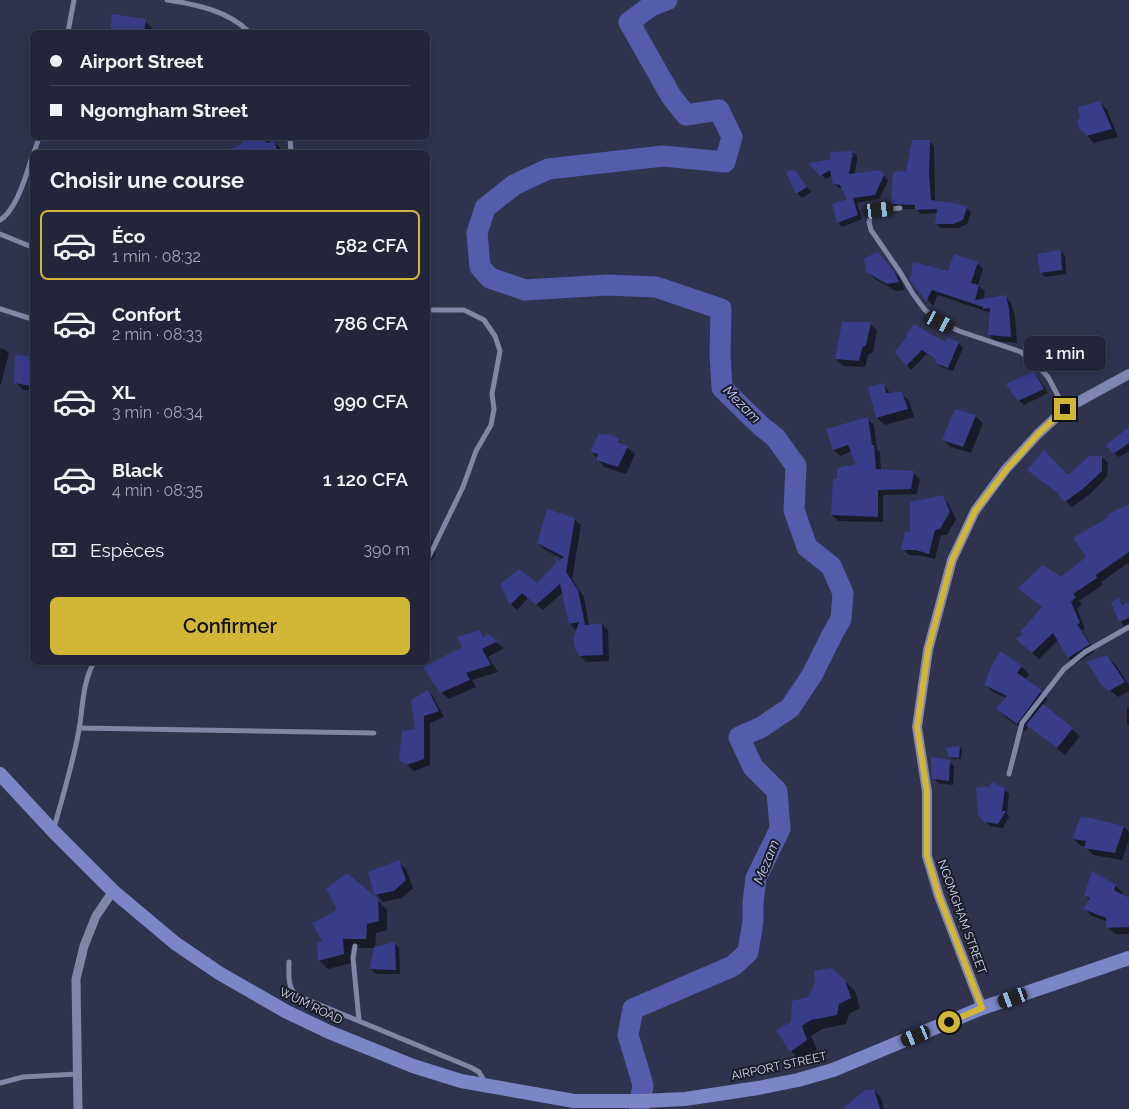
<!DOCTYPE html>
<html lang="fr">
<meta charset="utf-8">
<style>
body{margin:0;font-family:Raleway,sans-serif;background:#2f3245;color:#f1f3f6;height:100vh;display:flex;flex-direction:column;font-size:19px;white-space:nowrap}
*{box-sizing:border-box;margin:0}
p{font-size:16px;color:#a3a5af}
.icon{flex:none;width:28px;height:28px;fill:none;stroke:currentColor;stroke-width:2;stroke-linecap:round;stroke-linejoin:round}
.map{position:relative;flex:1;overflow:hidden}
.details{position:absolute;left:30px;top:150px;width:400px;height:515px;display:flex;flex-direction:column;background:#23263a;border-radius:8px;box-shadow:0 2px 8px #0003,0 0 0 1px #404354}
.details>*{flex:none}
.guide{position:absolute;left:30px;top:30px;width:400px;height:110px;border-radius:8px;box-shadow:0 2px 8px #0003,0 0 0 1px #404354;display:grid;align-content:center;height:110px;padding:0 20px;background:#23263a}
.end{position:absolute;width:22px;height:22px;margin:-11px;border:6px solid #d2b736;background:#111;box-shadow:0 0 0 2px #111}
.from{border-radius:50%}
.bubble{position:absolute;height:35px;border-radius:8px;background:#23263a;box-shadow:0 2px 8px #0003,0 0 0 1px #404354;font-size:16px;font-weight:600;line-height:35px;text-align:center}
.car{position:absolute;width:15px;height:30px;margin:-15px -8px;border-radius:6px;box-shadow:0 0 4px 1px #0007;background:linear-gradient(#222 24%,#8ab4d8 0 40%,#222 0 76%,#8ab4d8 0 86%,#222 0)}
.guide b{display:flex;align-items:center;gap:18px;height:48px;font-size:19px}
.guide b+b{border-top:1px solid #404354}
.guide i{width:12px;height:12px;background:#f1f3f6}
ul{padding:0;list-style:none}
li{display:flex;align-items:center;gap:15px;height:70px;margin:0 10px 8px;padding:0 10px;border:2px solid transparent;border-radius:8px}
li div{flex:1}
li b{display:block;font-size:19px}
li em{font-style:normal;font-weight:600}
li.on{border-color:#d2b736}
li>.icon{width:45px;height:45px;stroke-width:1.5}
h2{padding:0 20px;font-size:22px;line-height:60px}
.pay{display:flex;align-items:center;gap:12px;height:55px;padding:0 20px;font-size:19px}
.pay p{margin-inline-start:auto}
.primary-button{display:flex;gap:10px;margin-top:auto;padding:10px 20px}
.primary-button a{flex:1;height:58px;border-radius:8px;background:#d2b736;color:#111;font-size:20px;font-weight:600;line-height:58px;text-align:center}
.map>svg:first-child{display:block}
.shadow{fill:#0007}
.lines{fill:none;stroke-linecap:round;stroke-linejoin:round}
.river{stroke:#555cac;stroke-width:21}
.building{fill:#383c89}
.minor{stroke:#8086a5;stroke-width:5}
.tertiary{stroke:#8086a5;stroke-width:9}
.secondary{stroke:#7e86b2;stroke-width:10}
.trunk{stroke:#7c85c6;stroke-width:14}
.route{stroke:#d2b736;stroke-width:6}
.labels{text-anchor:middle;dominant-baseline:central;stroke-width:4;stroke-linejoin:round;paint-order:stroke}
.street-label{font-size:12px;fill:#d3d7e8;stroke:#1a1c28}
.water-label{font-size:14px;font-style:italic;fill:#c3ccf8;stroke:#1a1c28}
</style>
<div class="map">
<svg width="1129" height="1109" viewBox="0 0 1129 1109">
<rect width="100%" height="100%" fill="#2f334e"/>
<g class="shadow">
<path d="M113 15 145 21 152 28 151 32H111Z"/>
<path d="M428 86 430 89V102H428Z"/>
<path d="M1100 102 1107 110 1118 137 1094 143 1081 129Z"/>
<path d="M255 138H267L271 143 274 142 281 149 282 152H228L244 145 243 142Z"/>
<path d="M929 141 934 146 935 201 966 208 971 212 967 224 958 228H941L936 224 938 213 921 214 916 209H897L892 204 908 173Z"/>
<path d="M852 152 857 156V161L854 175 881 171 888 181 879 199 857 203 862 219 842 227 838 222 849 200 844 188H839L834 183 833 175 826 179 811 164 832 160Z"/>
<path d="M794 171 811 192 802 198 797 193Z"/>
<path d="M428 206 431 210 429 217H428Z"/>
<path d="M1061 251 1065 256 1066 274 1045 277 1041 273Z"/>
<path d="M886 261 901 280 905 290 896 291 875 279 867 272Z"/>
<path d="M977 263 983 269 978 285 985 292 983 300 1005 296 1011 303 1015 316 1017 343 995 341 989 335 991 314 988 312 938 295 933 306 911 279 949 273Z"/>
<path d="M870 324 877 330 873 352 868 355 865 367 843 366 836 359Z"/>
<path d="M958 343 963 348 953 371 941 367 936 363 937 361 927 354 911 370 896 352Z"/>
<path d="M0 348 4 349 9 353 1 384H0Z"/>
<path d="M16 356 32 358V391L23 390 15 382Z"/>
<path d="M1034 372 1038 377 1048 393 1024 405 1019 400Z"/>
<path d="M883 384 891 394 901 393 909 401 914 417 885 425 877 418 870 388Z"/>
<path d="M975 416 983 423 971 453 951 447 944 440Z"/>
<path d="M867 419 874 425 877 449 880 452 881 471 914 473 920 479 917 494 883 495V522L838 521 832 515 838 480 858 464 852 451 840 456 834 450 827 430Z"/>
<path d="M1129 429V451L1119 457 1114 453Z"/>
<path d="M618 440 635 454 626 474 604 467 591 451Z"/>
<path d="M1102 457 1108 463 1107 477 1091 493 1072 507 1061 496 1028 470 1068 476Z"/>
<path d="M942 497 948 503 956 519 947 535H941L935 559 923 556 909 555 903 549 912 533Z"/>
<path d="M1129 511V566L1128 563 1101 582 1103 585 1079 601 1082 604 1077 609 1085 629 1082 630 1095 651 1075 664 1069 658 1058 640 1039 659 1024 645 1025 634 1061 579 1088 557Z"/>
<path d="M574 519 581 525 572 579 584 597 589 626 602 624 608 630 609 661 586 662 580 655 578 629 576 630 570 624 563 592 543 610 528 598 517 610 511 604 502 585H537L563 559 544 549 538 543Z"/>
<path d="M428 536 434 543 436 553 433 559 431 561V568L428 573Z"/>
<path d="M1119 599 1124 606 1129 603V624L1124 626 1120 621Z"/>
<path d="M479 632 484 637 488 636 504 648 488 657 498 672 472 680 476 687 449 699 441 692 464 647Z"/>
<path d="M1000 653 1022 667 1029 674 1025 680 1048 699 1043 706 1080 736 1065 755 1029 725 1025 731 1005 717 998 709 1006 698 993 692 985 685Z"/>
<path d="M1107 656 1115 664 1129 685V691L1118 697 1102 684Z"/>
<path d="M428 691 434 698 444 717 430 723V765L414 771 400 759 416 730Z"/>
<path d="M1127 708H1129V726L1127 724Z"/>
<path d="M960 747 962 749 961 759H953L950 757Z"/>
<path d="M949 762 954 766 953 785 938 783 933 778Z"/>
<path d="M1004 789 1009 794 1007 814 1009 817 1003 828 990 826 985 821Z"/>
<path d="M1095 820 1124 827 1129 832V840L1122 860 1093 855 1086 847 1081 846 1073 839Z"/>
<path d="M398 862 406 869 413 888 402 898 383 902 376 894Z"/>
<path d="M1116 886 1123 893 1121 895 1129 899V934H1115L1108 927V922L1092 916 1085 909 1090 900 1085 896Z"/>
<path d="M377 900 387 910V930L376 933 375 948H351L352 963 328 969 319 960 324 942Z"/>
<path d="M394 943 399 948 400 974H376L371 969Z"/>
<path d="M844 980 855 991 860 1008 849 1014 846 1024 822 1029 811 1036 817 1050 801 1061 791 1051 778 1030 792 1023 809 998Z"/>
<path d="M874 1090 881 1098 884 1109H843Z"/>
</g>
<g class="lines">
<path class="river" d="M639 1109 643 1085 628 1035 633 1009 733 966 748 952 753 921V903L756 878 780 829 777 791 753 767 739 737 760 728 790 708 812 675 833 633 841 619 843 593 831 566 807 547 794 510 796 466 775 437 762 427 722 388 720 354 721 309 656 287 607 285 525 290 490 278 480 267 477 233 485 208 514 185 548 169 663 156 725 162 732 137 719 110 686 115 671 96 629 22 651 6 667 0"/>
</g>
<g class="building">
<path d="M112 14 146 19 144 32H110Z"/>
<path d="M1100 101 1112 129 1086 136 1084 132 1080 130 1077 121 1080 117 1078 107Z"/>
<path d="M252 138H265L266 143 274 141 278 152H223L242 144V142Z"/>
<path d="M912 140H930L929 174 931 200 959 204 967 207 963 220 953 224H935L937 209 915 210V205L891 204 893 172 906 171Z"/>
<path d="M853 151 852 155 854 156 852 157 849 174 881 170 884 175 875 195 853 198 858 215 837 223 832 204 847 199 840 185 833 184 830 170 820 176 808 163 831 159 830 152Z"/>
<path d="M794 169 807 187 796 194 786 172Z"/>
<path d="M1061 250 1062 270 1040 273 1037 254Z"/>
<path d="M878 252 894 271 899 282 887 284 866 272 864 258Z"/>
<path d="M954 254 978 262 971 283 979 285 975 300 1006 295 1009 309 1011 337 988 335 990 308 983 309V307L932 290 926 301 911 282 910 280 913 262 948 271Z"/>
<path d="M842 322H871L866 345 862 348 859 361 835 359Z"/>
<path d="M914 324 945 342 947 338 959 342 948 368 935 363 936 360 922 350 906 366 895 352 908 335H906Z"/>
<path d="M15 355 32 357V386L14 383Z"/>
<path d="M1034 371 1044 389 1018 401 1006 384Z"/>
<path d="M884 383 886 393 902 392 908 409 876 418 868 387Z"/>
<path d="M955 409 976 415 963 447 942 440Z"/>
<path d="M868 417 872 445H874L876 469 914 471 911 489 878 490V517L831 515 833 479H837V468L856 464 848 445 833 450 826 429Z"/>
<path d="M1129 427V443L1113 454 1106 445Z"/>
<path d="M599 433 605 435 609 434 619 439 618 442 628 446 618 467 596 460 598 454 590 452Z"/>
<path d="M1044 450 1068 475 1089 456H1102V471L1085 487 1065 502 1056 492 1027 470Z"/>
<path d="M943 495 950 512 940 529 935 530 929 554 916 550H901L905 532H910V502Z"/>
<path d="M1129 505V552L1096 575 1097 578 1073 594 1076 597 1071 602 1080 623 1077 624 1090 644 1068 658 1053 633 1032 653 1016 639 1023 634 1020 632 1042 607 1018 588 1043 565 1061 577 1086 557 1073 538 1109 517 1108 515 1116 510Z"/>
<path d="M547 509 575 518 566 572 578 590 585 625 602 623 603 655 579 656 574 645V636L579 622 569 624 560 584 536 605 522 593 510 605 500 584 519 569 537 583 556 563 555 556 559 561 564 557 537 543Z"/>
<path d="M1119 598 1122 605 1129 602V618L1119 622 1111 602Z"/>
<path d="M479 630 483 637 488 634 498 641 482 649 491 665 466 673 470 680 440 693 423 667 462 647 457 637Z"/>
<path d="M1000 651 1022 666 1017 673 1042 690 1017 724 996 709 1007 696 984 685 991 667Z"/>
<path d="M1107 655 1125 682 1109 691 1101 685 1087 662Z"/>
<path d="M428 690 439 711 424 716V759L406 765 399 760 402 731 415 729 411 700Z"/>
<path d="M1043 704 1073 728 1057 748 1026 725Z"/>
<path d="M960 746 959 758 949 757 946 748Z"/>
<path d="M931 757 950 760 949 781 932 779Z"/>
<path d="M992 782 1005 788 1002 811H1006L998 824 984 822 978 814 976 788 989 786Z"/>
<path d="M1081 816 1124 826 1115 853 1084 848 1086 841 1072 839Z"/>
<path d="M399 860 406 880 394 891 374 895 368 872Z"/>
<path d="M1092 871 1116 885 1114 890 1129 898V927L1106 928V918L1083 909 1090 898 1084 896Z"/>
<path d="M347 873 378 899 379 921 367 924 366 939H343L344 954 318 961 317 942 322 941 312 923 337 910 326 889Z"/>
<path d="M395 942 396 970 370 969 374 947Z"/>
<path d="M831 968 845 980 851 998 839 1004 837 1015 811 1020 802 1026 807 1040 790 1052 776 1030 791 1022 792 1001 808 997 815 983 814 971Z"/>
<path d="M874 1089 880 1109H842L865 1090Z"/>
</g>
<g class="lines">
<g class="minor">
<path d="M167 0C195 4 229 11 249 32"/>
<path d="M68 32 74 0"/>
<path d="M290 138 291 152"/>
<path d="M34 152 39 138"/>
<path d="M900 208 879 210 871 214 869 222 871 230 900 272 913 294 925 310 940 322 959 331 1021 352 1037 365 1048 377 1065 409"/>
<path d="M0 220C16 211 27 174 32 156"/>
<path d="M0 234 32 247"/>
<path d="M0 309 32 319"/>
<path d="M428 559 463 487 476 451 491 425 494 409 492 394 500 351 495 336 484 320 464 310H432"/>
<path d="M79 728 374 733"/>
<path d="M1009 774 1022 723 1064 669 1085 652 1129 627"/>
<path d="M54 828C63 795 73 763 79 730 83 707 82 684 94 662"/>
<path d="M355 946 353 958 359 1020"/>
<path d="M289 962C289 974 287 986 296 995L470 1067 479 1072 485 1082"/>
<path d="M0 1083 23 1077 77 1074"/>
</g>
<path class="tertiary" d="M78 1109 76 979 84 946 96 916 113 891"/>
<path class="secondary" d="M982 1008 939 896 927 856V792L917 727 928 650 952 560 975 511 1006 469 1038 434 1065 409 1129 374"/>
<path class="trunk" d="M0 774 53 831 113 891 175 943 219 973 287 1012 329 1032 413 1066 461 1081 574 1101H643L685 1099 758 1088 798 1080 833 1070 982 1008 1129 958"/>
</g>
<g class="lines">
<path class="route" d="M949 1022 982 1008 939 896 927 856V792L917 727 928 650 952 560 975 511 1006 470 1038 434 1065 409"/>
</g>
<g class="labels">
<g class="street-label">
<text transform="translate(962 917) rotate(70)">NGOMGHAM STREET</text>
<text transform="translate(311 1006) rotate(26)">WUM ROAD</text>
<text transform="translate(779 1066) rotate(-12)">AIRPORT STREET</text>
</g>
<g class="water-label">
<text transform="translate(742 404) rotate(45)">Mezam</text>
<text transform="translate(766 862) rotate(-68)">Mezam</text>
</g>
</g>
</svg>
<i class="end from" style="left:949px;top:1022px"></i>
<i class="end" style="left:1065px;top:409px"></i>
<div class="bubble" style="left:1024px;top:336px;width:82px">1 min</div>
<i class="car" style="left:879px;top:210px;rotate:83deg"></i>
<i class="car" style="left:940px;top:322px;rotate:117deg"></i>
<i class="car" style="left:1013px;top:998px;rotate:250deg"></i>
<i class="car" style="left:916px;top:1036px;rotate:248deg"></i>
<div class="guide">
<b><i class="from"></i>Airport Street</b>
<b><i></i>Ngomgham Street</b>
</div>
<section class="details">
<h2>Choisir une course</h2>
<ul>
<li class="on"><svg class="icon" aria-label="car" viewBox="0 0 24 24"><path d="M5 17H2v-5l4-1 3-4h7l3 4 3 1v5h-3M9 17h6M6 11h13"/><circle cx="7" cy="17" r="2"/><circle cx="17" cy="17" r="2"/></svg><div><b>Éco</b><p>1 min · 08:32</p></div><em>582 CFA</em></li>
<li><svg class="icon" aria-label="car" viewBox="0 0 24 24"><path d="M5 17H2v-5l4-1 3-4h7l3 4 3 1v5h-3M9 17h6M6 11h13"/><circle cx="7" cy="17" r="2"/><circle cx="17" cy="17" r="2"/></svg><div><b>Confort</b><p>2 min · 08:33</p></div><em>786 CFA</em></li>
<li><svg class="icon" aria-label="car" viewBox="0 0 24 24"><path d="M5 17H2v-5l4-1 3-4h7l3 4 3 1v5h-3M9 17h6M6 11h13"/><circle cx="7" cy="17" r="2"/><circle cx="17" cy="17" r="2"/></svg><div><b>XL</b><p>3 min · 08:34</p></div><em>990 CFA</em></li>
<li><svg class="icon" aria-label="car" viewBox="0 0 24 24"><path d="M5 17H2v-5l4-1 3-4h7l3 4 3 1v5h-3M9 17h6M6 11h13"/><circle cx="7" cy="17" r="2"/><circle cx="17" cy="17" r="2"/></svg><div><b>Black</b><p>4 min · 08:35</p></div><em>1 120 CFA</em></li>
</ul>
<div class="pay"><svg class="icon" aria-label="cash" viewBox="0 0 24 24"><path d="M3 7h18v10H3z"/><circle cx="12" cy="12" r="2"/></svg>Espèces<p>390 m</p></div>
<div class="primary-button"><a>Confirmer</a></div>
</section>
</div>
